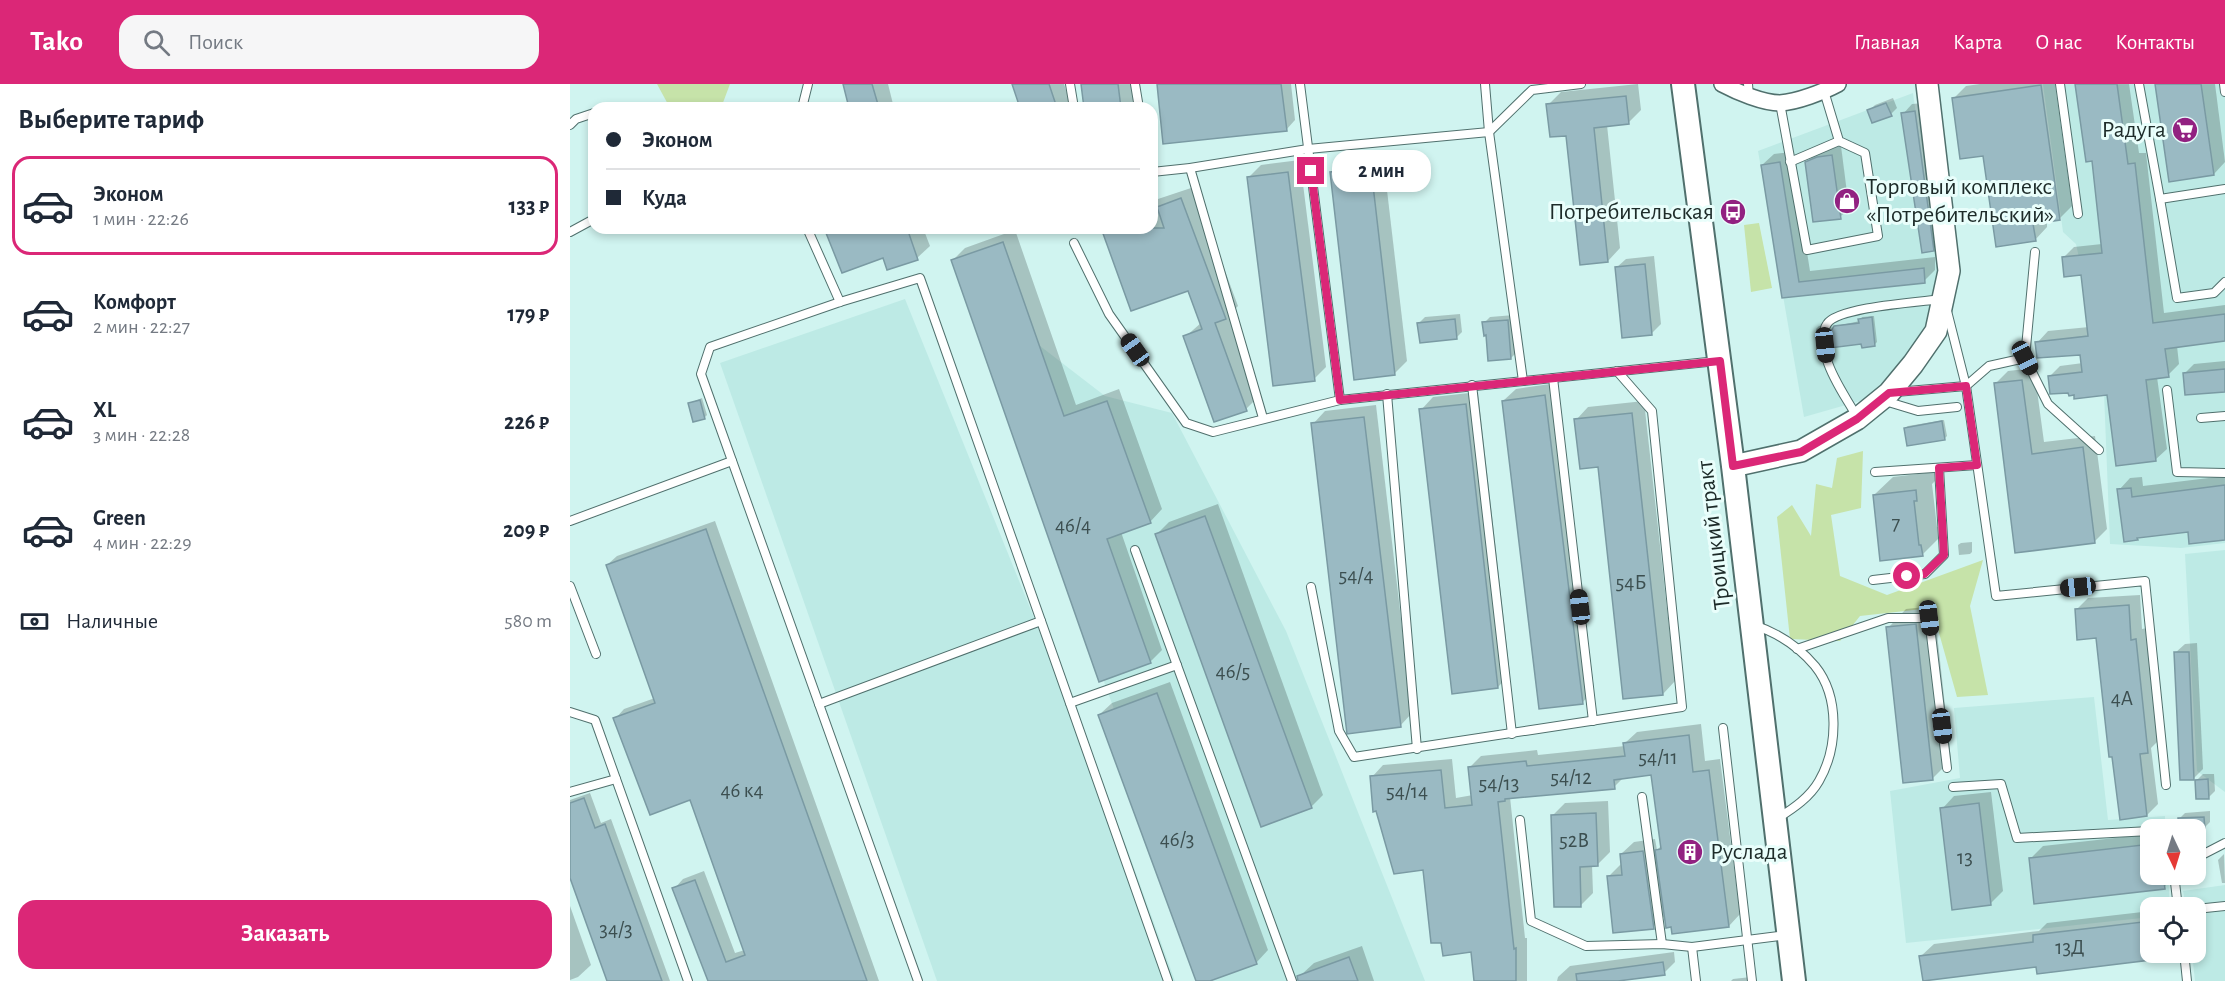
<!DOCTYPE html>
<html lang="ru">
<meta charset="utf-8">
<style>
body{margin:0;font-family:"Alegreya Sans",sans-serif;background:#f6f6f7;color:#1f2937;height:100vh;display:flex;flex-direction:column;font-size:22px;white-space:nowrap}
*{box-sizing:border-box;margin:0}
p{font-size:20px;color:#747a83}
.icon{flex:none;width:33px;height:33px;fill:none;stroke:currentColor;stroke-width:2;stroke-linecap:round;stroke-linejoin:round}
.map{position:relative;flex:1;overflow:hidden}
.sheet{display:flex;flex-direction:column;background:#fff;width:570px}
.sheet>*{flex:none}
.guide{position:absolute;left:18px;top:18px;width:570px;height:132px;border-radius:18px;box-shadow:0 3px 9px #0003;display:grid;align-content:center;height:132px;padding:0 18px;background:#fff}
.needle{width:39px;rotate:176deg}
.buttons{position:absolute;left:1570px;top:735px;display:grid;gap:12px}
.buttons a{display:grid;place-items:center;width:66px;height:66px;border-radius:12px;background:#fff;box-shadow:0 3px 9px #0003;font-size:30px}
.end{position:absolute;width:27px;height:27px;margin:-14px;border:8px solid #db2777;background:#fff;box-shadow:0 0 0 3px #fff}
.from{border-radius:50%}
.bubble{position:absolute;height:42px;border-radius:18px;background:#fff;box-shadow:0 3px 9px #0003;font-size:20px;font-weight:700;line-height:42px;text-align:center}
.car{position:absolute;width:18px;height:36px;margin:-18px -9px;border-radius:8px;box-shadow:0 0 4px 2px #0007;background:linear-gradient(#222 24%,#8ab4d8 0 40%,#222 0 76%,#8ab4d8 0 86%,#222 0)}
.guide b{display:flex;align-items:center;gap:21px;height:57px;font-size:22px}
.guide b+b{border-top:2px solid #e0e1e3}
.guide i{width:15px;height:15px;background:#1f2937}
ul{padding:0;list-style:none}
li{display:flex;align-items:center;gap:18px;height:99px;margin:0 12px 9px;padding:0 6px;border:3px solid transparent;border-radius:18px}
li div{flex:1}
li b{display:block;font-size:22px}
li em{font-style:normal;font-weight:700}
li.current{border-color:#db2777}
li>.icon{width:54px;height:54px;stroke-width:1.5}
h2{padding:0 18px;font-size:27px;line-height:72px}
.pay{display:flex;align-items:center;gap:15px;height:66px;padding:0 18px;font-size:22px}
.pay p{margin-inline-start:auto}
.action{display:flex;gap:12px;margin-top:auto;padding:12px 18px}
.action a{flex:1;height:69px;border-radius:18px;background:#db2777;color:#fff;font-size:24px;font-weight:700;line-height:69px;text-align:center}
header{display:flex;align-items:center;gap:36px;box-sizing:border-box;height:84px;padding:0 30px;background:#db2777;color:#fff}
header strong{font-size:28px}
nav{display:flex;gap:33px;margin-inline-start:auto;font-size:21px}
.search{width:420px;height:54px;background:#f6f6f7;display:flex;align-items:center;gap:15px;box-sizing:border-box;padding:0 21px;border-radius:18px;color:#747a83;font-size:22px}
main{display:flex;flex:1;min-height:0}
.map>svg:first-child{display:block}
.built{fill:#bdeae5}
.green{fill:#c6e3a9}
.shadow{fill:#0003}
.building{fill:#9abac3;stroke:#7a9aa3;stroke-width:1.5}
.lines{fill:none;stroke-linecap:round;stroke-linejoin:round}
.lane-casing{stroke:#50706d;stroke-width:10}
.street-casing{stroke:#50706d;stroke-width:18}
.secondary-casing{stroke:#50706d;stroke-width:24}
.primary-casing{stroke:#50706d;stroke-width:26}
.lane{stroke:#fff;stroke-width:8}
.street{stroke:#fff;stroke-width:15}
.secondary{stroke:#fff;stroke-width:21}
.primary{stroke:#fff;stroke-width:22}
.route{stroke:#db2777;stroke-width:8}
.labels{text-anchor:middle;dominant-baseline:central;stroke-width:6;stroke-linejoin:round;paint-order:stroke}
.number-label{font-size:21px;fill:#3c4f50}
.poi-label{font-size:24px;fill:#1d2b29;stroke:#e9fefb;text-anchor:end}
.street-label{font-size:24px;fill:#1d2b29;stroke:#e9fefb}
</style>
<header>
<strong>Tako</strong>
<div class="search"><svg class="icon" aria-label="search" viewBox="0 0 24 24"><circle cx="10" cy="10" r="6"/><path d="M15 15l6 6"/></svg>Поиск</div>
<nav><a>Главная</a><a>Карта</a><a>О нас</a><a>Контакты</a></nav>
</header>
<main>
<section class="sheet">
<h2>Выберите тариф</h2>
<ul>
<li class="current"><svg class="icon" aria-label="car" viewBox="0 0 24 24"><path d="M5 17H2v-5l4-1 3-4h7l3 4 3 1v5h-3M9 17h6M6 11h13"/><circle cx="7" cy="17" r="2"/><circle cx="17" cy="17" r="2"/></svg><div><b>Эконом</b><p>1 мин · 22:26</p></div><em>133 ₽</em></li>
<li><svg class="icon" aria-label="car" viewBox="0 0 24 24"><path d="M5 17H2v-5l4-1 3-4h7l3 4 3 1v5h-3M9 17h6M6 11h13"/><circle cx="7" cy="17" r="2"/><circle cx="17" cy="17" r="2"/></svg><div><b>Комфорт</b><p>2 мин · 22:27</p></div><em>179 ₽</em></li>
<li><svg class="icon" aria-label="car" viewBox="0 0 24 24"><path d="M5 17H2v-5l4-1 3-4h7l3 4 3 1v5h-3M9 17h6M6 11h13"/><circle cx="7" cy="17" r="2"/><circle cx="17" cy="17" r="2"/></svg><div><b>XL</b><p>3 мин · 22:28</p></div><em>226 ₽</em></li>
<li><svg class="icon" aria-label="car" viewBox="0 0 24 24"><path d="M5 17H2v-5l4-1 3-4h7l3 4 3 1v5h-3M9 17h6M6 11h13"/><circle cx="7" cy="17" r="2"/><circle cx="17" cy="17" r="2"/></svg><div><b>Green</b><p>4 мин · 22:29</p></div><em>209 ₽</em></li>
</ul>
<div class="pay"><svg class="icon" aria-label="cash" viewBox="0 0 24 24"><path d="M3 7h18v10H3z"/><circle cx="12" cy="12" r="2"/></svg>Наличные<p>580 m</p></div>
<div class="action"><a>Заказать</a></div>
</section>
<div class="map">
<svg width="1655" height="897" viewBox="0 0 1655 897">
<rect width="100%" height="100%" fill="#d0f4f0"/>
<g class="built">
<path d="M1473 0H1655V459L1611 464 1540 460 1533 283 1506 160 1493 148Z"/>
<path d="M1343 9 1369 197 1352 252 1305 310 1290 317 1234 333 1188 67Z"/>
<path d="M391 201 535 312 602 329 716 547 855 897H642Z"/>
<path d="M335 215 554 756 605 897H367L150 279Z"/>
<path d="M1655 466V708L1627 687 1615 470Z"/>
<path d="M1524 613 1538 736 1595 732V745L1581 746V790L1598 791 1600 823 1581 824V833L1336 859 1320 707 1390 694 1384 624Z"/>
<path d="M1655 801V897H1625L1622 869 1626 868V824L1616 823 1613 807Z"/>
</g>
<g class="green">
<path d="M87 0H160L151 24H100Z"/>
<path d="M1189 139 1202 204 1181 208 1174 141Z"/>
<path d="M1293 367 1291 424 1261 431 1270 492 1317 511 1413 476 1400 522 1418 611 1387 613 1362 524 1290 532 1270 557 1220 555 1207 433 1222 421 1241 452 1246 400 1262 404 1267 374Z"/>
</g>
<g class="shadow">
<path d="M274 0H318L324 24H281Z"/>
<path d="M443 0H494L502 24H451Z"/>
<path d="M512 0H561L565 24H516Z"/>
<path d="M588 0H721L725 36 716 46Z"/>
<path d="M1068 0 1071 26 1058 39 1037 41 1050 164 1038 177 998 50 978 21 991 8Z"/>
<path d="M1410 0H1485L1502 122 1489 135 1477 137V143L1465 156 1383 15 1396 2Z"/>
<path d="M1507 0H1559L1569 69H1576L1594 229 1655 221V256L1607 262 1609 280 1598 291 1587 293 1597 365 1585 376 1538 309 1505 310 1479 293 1490 282 1513 279 1512 269 1467 259 1478 247 1519 243 1513 189 1493 174 1504 163 1532 160 1523 75Z"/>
<path d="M1586 0H1645L1655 78 1644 90Z"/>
<path d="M1323 14 1327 24 1321 30 1299 27 1305 21Z"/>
<path d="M1354 19 1372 156 1363 165 1333 30 1342 20Z"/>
<path d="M1271 62 1279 124 1270 133 1236 79 1246 69 1258 64Z"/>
<path d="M1221 68 1240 187 1365 173V186L1354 197 1214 213 1192 81 1204 70Z"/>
<path d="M813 72 837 277 824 290 762 89 775 76Z"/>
<path d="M730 76 756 283 744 295 678 94 691 81Z"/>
<path d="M624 103 668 222 659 231 688 313 676 325 615 253 631 239 619 205 533 144H582V117Z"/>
<path d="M256 144H353L360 162 347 174 313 172Z"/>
<path d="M491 144H507L493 148Z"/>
<path d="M445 146 506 321 549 305 592 425 580 438 551 448 592 566 580 578 383 176 395 164Z"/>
<path d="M1084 172 1091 240 1081 250 1046 184 1056 175Z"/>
<path d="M890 230 892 248 886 254 849 239 855 233Z"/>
<path d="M944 231 947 268 941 274 917 250 914 239 920 233Z"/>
<path d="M1304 232 1307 258 1304 261 1293 259 1266 242 1290 237 1292 233Z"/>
<path d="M1249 242H1251V262L1249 264 1246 245Z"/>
<path d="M1655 277V306L1615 289 1624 280Z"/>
<path d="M1464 284 1474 358 1525 352 1537 445 1524 458 1446 468 1425 300 1438 287Z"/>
<path d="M987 299 1024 606 1012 619 933 317 946 305Z"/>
<path d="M908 308 940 590 928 603 851 326 863 313Z"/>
<path d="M132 314 137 331 134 334 120 319Z"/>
<path d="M1074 317 1105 597 1093 610 1029 381 1006 336 1018 323Z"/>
<path d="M806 321 842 629 830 642 743 340 755 327Z"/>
<path d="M1374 336 1377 352 1374 355 1335 344 1338 342Z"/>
<path d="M1364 388 1365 397 1362 400 1367 443H1370L1371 452 1352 471 1304 411 1323 393Z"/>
<path d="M1655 392V454L1619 446 1569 452 1567 455 1549 406 1560 394 1572 393 1573 402Z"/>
<path d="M648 420 753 711 741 723 586 451 599 438Z"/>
<path d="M145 437 309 897H139L104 805 113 795 134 787 165 869 175 866 121 715 45 635 54 625 85 614 37 481 47 472Z"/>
<path d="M1402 458V468L1400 470 1389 471 1388 461 1391 459Z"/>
<path d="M1570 511 1572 545 1577 544 1589 656 1581 664 1588 720 1577 731 1527 553 1506 526 1518 514Z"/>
<path d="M1364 522 1381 676 1362 695 1318 544 1336 525Z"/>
<path d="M1627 559 1633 685 1624 694 1605 569 1615 560Z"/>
<path d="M600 598 698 866 686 879 635 897H627L529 631 542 619Z"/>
<path d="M1131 640 1135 677 1150 675 1170 830 1159 842H1102L1096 831 1083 843 1038 793 1051 780V770L1064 758 1085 755 1087 766 1092 761 1083 690 1054 693 1044 703 940 713 955 854H957V897H906L903 867 802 693 813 681 882 675 886 714 903 711 900 683 911 672 967 666 968 671 1055 662V659L1067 648Z"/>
<path d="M1633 690H1644L1645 707 1639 713 1627 696Z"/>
<path d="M1421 708 1433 807 1420 820 1372 725 1384 712Z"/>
<path d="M20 709 31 739 41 735 100 897H39L0 789V716Z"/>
<path d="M1038 717 1040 768 1027 781H1022L1023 809 1011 821 983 731 995 719Z"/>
<path d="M1640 727V738L1634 744 1609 735 1615 729Z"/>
<path d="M1581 750V790H1607L1594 803 1460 775 1473 762Z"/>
<path d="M1654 770 1655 799H1652L1648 776Z"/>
<path d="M0 822 21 881 8 893 0 896Z"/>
<path d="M1581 827V868H1599L1595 873 1469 889 1468 881 1351 872 1364 860 1469 847 1477 839Z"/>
<path d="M792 862 804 897H733L731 891 744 879Z"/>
<path d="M1104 868 1105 878 1094 889 1037 897H987L988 893 1000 882Z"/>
<path d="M1181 893V897H1161L1163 895Z"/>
</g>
<g class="building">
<path d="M273 0H302L309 24H279Z"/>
<path d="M442 0H479L487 24H450Z"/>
<path d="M511 0H548L551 24H514Z"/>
<path d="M587 0H711L717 47 593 60Z"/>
<path d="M1505 0H1547L1558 80 1565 79 1583 239 1655 230V257L1595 265 1599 293 1576 296 1586 377 1546 382 1537 311 1504 315V311L1499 312 1498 309 1480 310 1478 292 1512 288 1510 271 1467 274 1465 258 1518 252 1511 191 1494 193 1492 173 1532 169 1522 77 1516 78Z"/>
<path d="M1585 0H1631L1644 91 1599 98Z"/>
<path d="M1471 1 1490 136 1463 140 1466 157 1426 163 1413 72 1390 75 1382 14Z"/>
<path d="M1056 12 1059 40 1024 44 1038 178 1010 181 996 52 980 53 976 20Z"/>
<path d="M1316 19 1322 32 1302 39 1297 26Z"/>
<path d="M1345 27 1364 167 1352 169 1331 29Z"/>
<path d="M1262 71 1271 135 1243 138 1235 78 1247 73Z"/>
<path d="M1210 78 1229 198 1354 184 1355 199 1212 214 1191 81Z"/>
<path d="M801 84 825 291 784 296 760 88Z"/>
<path d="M718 88 745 297 703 302 677 93Z"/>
<path d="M611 114 656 235 645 239 677 327 644 338 613 252 632 245 618 207 561 227 531 144H594L587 123Z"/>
<path d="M254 144H337L348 176 317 186 313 174 272 189Z"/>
<path d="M433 158 494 332 537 317 581 439 537 455 581 579 529 598 381 176Z"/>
<path d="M1075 180 1082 251 1052 254 1045 183Z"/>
<path d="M1302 233 1305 262 1292 264 1291 260 1260 264V249L1264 242 1289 239 1288 235Z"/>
<path d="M885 235 887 255 850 259 847 239Z"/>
<path d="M938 236 941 275 918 277 916 251 914 252 912 238Z"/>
<path d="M1655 285V308L1615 311 1613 289Z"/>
<path d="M1452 296 1462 370 1513 363 1525 459 1445 469 1424 299Z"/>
<path d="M975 311 1013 620 969 625 932 317Z"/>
<path d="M130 316 135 335 123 338 118 319Z"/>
<path d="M896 320 928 604 882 610 849 325Z"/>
<path d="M1062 329 1093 611 1053 615 1028 383 1010 385 1004 335Z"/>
<path d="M794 333 831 643 777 650 741 339Z"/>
<path d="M1372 337 1375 356 1337 362 1334 344Z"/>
<path d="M1655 401V456L1619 460 1618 448 1567 454 1568 456 1554 458 1547 405 1561 404 1562 413Z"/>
<path d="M1346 406 1347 417H1344L1349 461H1351L1353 472 1310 477 1303 411Z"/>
<path d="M635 432 742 724 691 743 585 450Z"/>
<path d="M136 445 148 480 297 897H138L102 804 125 796 156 878 175 871 120 716 80 731 43 634 85 619 36 481Z"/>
<path d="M1559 521 1561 556 1566 555 1578 669 1570 670 1577 732 1550 736 1542 673H1539L1526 554 1507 556 1505 525Z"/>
<path d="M1346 540 1363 696 1333 699 1316 543Z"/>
<path d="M1604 568H1619L1624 696H1610Z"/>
<path d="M587 609 687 880 640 897H626L528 631Z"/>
<path d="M1119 651 1123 688 1139 686 1159 843 1102 850 1101 843 1096 844 1085 766 1091 765 1081 691 1044 696 1045 705 935 715V717L928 718 944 865 946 864V897H904L901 868 873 872 871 859H861L853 786 824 790 806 727 803 728 800 692 871 686 875 724 902 721 898 683 956 677 957 682 1055 672 1053 659Z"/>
<path d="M1638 695 1639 715H1626L1625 696Z"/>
<path d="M14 714 25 744 35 740 92 897H37L0 794V719Z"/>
<path d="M1409 719 1421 821 1382 826 1370 724Z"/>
<path d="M1026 729 1028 782 1010 783 1011 823H984L981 731Z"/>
<path d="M1634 733 1635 746H1609L1608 734Z"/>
<path d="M1581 760V790H1593L1595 805 1464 820 1459 774Z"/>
<path d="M1073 767 1084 845 1043 849 1037 792 1052 791 1050 770Z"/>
<path d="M1581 837V876L1467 890 1466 883 1353 897 1349 872 1463 858V851Z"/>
<path d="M779 873 788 897H728L727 892Z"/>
<path d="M1093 878 1095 891 1048 897H1007L1006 890Z"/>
</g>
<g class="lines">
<g class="lane-casing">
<g id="lane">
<path d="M500 0 504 24"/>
<path d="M565 0 569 24"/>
<path d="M730 0 770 316"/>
<path d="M915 0 919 48 953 297"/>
<path d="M1178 0 1179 12"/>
<path d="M1490 0 1508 130"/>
<path d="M1569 0 1590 115 1655 105"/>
<path d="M1654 0 1655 8"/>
<path d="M1210 19 1237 166 1308 152 1295 69 1269 57 1254 7"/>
<path d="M232 24 238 0"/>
<path d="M0 41 6 35 24 29"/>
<path d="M1220 78 1269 57"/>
<path d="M620 84 693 334"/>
<path d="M582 88 620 84 738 65 919 48 962 6 1011 0"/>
<path d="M1590 115 1607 214 1644 209 1655 198"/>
<path d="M237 144 270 218"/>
<path d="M0 148 24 135"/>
<path d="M504 159 539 230 616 339 643 348 770 316 1147 277"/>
<path d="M1377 227 1396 302 1419 282 1455 274 1478 320 1529 366"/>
<path d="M1455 274 1465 168"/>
<path d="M983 294 1023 637"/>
<path d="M902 301 942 650"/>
<path d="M1597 306 1607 388 1655 389"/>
<path d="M1326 308 1396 302 1426 512 1575 497 1596 701"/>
<path d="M817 310 847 665"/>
<path d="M1315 317 1348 327 1387 323"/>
<path d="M1287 333C1277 315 1263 296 1257 276 1254 266 1251 248 1257 240 1267 223 1350 218 1372 215"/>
<path d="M1631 334 1655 332"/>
<path d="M1305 388 1407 381"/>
<path d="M0 437 162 377"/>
<path d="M565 466 722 897"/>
<path d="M1303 496 1355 490 1374 471 1369 384"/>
<path d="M0 502 26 570"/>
<path d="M741 503 769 647 784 673 1112 623 1082 327 1047 287"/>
<path d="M1184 541C1208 549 1228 562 1245 582 1270 613 1268 664 1249 697 1240 713 1224 724 1208 734"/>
<path d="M1227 565 1318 534H1359L1377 684"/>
<path d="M500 619 607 581"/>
<path d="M249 620 471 537"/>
<path d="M0 628 25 636 118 897"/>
<path d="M1153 644 1182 897"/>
<path d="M1383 703 1431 700 1447 754 1599 746"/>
<path d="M0 708 46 695"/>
<path d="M1072 713 1092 860"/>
<path d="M950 736 961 837 1016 862 1092 860 1122 863 1217 851"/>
<path d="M1626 774 1655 759"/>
<path d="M1604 790 1608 824"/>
<path d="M1626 825 1655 822"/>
<path d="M1122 863 1126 897"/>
<path d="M1614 868 1617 897"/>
<path d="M348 897 131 290 140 263 270 218 350 194 598 897"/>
</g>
</g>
<g class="street-casing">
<path id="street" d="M1152 0C1167 8 1193 19 1210 19 1227 18 1253 8 1268 0"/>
</g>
<g class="secondary-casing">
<path id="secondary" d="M1163 382 1231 367 1287 335 1319 309 1343 280 1366 247 1379 187 1357 0"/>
</g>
<g class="primary-casing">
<path id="primary" d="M1113 0 1163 382 1224 897"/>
</g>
<use href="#lane" class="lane"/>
<use href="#street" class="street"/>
<use href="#secondary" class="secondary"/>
<use href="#primary" class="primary"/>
</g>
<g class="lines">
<path class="route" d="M741 87 770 316 1150 277 1163 382 1231 368 1287 335 1319 309 1396 302 1407 381 1369 384 1374 471 1354 490 1337 492"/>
</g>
<defs>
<g id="supermarket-disc" transform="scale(1.35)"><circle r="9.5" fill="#922181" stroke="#e9fefb"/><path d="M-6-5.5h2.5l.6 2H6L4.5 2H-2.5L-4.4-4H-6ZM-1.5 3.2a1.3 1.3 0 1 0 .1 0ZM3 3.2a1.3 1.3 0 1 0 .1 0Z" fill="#fff"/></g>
<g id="shop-disc" transform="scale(1.35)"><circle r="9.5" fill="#922181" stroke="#e9fefb"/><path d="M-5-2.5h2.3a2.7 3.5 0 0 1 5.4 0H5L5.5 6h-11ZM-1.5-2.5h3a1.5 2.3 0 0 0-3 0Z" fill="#fff"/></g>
<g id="bus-disc" transform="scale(1.35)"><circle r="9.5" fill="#922181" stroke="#e9fefb"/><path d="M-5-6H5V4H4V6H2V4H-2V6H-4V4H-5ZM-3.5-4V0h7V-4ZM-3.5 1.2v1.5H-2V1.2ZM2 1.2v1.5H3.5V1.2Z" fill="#fff"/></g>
<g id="building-disc" transform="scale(1.35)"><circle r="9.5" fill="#922181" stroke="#e9fefb"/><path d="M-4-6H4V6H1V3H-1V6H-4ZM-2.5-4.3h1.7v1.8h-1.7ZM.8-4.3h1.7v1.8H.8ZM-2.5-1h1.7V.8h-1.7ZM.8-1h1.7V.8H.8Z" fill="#fff"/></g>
</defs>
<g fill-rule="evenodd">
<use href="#supermarket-disc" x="1615" y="46"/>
<use href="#shop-disc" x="1277" y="117"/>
<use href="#bus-disc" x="1163" y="128"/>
<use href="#building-disc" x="1120" y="768"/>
</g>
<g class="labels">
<g class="number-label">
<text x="1326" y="439">7</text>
<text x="503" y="441">46/4</text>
<text x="786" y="491">54/4</text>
<text x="1061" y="498">54Б</text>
<text x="663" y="587">46/5</text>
<text x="1552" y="614">4А</text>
<text x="1088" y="673">54/11</text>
<text x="1001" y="693">54/12</text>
<text x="929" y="699">54/13</text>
<text x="172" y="706">46 к4</text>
<text x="837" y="707">54/14</text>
<text x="607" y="755">46/3</text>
<text x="1004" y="756">52В</text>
<text x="1395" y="773">13</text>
<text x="46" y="845">34/3</text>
<text x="1500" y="863">13Д</text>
</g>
<g class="poi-label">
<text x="1596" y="46">Радуга</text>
<text x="1296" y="103" text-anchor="start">Торговый комплекс<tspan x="1296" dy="28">«Потребительский»</tspan></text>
<text x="1144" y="128">Потребительская</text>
<text x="1140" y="768" text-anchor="start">Руслада</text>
</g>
<g class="street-label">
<text transform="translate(1144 451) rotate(-97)">Троицкий тракт</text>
</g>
</g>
</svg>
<div class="buttons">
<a><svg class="needle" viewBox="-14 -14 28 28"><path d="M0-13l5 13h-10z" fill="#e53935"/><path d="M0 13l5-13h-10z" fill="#747a83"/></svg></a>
<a><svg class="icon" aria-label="locate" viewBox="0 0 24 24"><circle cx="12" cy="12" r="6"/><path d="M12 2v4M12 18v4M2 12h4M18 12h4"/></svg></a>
</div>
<i class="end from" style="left:1337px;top:492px"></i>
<i class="end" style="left:741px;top:87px"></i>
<div class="bubble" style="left:762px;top:66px;width:99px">2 мин</div>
<i class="car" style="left:1255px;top:261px;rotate:174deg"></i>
<i class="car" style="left:565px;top:266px;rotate:325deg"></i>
<i class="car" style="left:1455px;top:274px;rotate:153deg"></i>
<i class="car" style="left:1508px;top:503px;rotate:264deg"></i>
<i class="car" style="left:1010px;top:523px;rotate:353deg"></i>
<i class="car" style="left:1359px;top:534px;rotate:173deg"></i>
<i class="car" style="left:1372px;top:642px;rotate:173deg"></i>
<div class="guide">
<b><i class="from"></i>Эконом</b>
<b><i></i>Куда</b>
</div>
</div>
</main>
